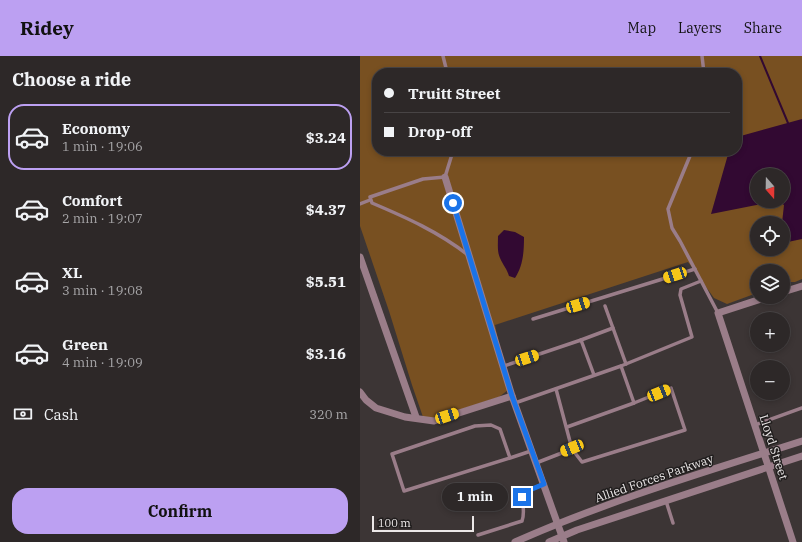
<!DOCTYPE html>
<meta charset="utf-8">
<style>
body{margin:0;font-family:"IBM Plex Serif",serif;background:#393434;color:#f1f3f6;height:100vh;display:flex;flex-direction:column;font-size:15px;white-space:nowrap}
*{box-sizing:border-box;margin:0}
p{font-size:13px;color:#a7a6a8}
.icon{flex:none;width:22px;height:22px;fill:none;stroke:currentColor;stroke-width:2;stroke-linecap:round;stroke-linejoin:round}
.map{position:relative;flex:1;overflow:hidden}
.details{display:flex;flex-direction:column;background:#2d2828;width:360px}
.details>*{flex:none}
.top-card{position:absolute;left:12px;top:12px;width:370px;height:88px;border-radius:16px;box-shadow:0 2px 6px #0003,0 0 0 1px #484445;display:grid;align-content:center;height:88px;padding:0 12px;background:#2d2828}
.needle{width:26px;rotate:160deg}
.fabs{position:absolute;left:390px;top:112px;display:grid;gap:8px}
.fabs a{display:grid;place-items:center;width:40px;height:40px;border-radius:50%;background:#2d2828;box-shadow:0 2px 6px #0003,0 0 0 1px #484445;font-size:20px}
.scale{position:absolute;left:12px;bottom:10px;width:102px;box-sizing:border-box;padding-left:4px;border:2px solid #ece8e8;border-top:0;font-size:11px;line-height:14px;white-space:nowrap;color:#ece8e8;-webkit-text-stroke:3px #211e1e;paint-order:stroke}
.end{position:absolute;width:18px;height:18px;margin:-9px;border:5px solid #1a73e8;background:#fff;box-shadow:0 0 0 2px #fff}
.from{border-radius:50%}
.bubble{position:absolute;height:28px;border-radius:14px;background:#2d2828;box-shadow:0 2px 6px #0003,0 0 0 1px #484445;font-size:13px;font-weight:700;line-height:28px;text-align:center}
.car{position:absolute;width:12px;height:24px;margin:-12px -6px;border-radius:5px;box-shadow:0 0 3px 1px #0007;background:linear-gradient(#f5c518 24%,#345 0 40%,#f5c518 0 76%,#345 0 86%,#f5c518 0)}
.top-card b{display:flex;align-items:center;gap:14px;height:38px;font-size:15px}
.top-card b+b{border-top:1px solid #484445}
.top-card i{width:10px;height:10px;background:#f1f3f6}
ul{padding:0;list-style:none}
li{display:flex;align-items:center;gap:12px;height:66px;margin:0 8px 6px;padding:0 4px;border:2px solid transparent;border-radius:16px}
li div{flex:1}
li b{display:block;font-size:15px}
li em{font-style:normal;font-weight:700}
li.selected{border-color:#bca0f2}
li>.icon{width:36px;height:36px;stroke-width:1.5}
h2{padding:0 12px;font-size:18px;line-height:48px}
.pay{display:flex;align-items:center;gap:10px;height:44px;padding:0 12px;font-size:15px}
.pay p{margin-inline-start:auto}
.cta{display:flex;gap:8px;margin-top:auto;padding:8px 12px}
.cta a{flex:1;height:46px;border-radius:16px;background:#bca0f2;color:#111;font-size:16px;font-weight:700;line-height:46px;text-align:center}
header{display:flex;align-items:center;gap:24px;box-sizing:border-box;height:56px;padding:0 20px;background:#bca0f2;color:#111}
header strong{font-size:19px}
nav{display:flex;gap:22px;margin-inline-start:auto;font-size:14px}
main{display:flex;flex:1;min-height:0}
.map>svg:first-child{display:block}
.green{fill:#785021;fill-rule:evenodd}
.water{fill:#320932}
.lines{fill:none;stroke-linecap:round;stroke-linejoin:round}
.stream{stroke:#320932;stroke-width:2}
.lane{stroke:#9a7d89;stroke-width:3.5}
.street{stroke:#9a7d89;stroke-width:7}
.route{stroke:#1a73e8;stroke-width:5}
.labels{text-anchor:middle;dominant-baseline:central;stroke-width:3;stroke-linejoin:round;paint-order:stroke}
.street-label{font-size:12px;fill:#ece8e8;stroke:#211e1e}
</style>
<header>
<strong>Ridey</strong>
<nav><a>Map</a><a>Layers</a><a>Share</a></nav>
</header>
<main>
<section class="details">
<h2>Choose a ride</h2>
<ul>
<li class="selected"><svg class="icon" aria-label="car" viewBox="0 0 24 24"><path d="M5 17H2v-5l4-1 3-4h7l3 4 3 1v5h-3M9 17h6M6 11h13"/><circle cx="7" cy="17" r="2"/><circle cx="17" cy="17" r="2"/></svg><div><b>Economy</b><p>1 min · 19:06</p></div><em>$3.24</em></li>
<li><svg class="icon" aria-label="car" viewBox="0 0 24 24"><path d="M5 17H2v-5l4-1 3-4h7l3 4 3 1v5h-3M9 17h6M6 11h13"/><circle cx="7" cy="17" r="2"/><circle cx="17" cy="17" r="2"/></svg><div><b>Comfort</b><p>2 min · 19:07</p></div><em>$4.37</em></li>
<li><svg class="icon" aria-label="car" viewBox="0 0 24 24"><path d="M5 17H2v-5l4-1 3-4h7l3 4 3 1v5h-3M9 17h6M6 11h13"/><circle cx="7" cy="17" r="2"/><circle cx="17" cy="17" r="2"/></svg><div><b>XL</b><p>3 min · 19:08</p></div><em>$5.51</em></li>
<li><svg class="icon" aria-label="car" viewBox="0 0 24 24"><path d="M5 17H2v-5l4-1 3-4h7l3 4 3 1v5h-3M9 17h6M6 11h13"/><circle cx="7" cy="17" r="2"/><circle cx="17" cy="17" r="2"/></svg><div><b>Green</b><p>4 min · 19:09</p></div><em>$3.16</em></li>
</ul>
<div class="pay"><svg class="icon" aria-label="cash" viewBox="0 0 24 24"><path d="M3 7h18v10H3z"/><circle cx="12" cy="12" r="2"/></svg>Cash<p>320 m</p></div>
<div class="cta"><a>Confirm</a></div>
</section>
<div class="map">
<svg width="442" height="486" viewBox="0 0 442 486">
<rect width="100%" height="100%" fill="#3c3535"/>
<path class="green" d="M0 0H442V223L435 226H423V215H397V237L367 248 354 242 328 206 135 269 148 334 139 341 74 362 63 361 52 329 29 255 0 170ZM17 17H377V95H17ZM397 119H423V145H397ZM397 167H423V193H397Z"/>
<g class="water">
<path d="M442 63V183L423 187V167H422L424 149 418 145H423V119H397V145H417L351 158 369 95H377V81Z"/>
<path d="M144 174 155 176 164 181C164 196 163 210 155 222L149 220C147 213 143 209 140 202 137 195 138 188 138 180Z"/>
</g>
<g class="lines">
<path class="stream" d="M400 0 428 67"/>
<g class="lane">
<path d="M83 0 86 12 90 17"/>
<path d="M342 0 344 17"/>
<path d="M93 95 85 121 63 123 13 140 10 141 12 147C45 161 79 176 108 199"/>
<path d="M332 95 308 153 312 172 320 185 358 257"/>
<path d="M0 148 10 144"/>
<path d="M245 250 266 308"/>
<path d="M173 263 335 213"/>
<path d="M221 284 253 272"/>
<path d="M144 310 221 284 234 319"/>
<path d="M261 310 332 281 320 239 321 233 341 225"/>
<path d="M196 333 212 393"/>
<path d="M155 347 261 310 274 347 311 332 325 374 222 406 212 393 176 407"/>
<path d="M395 369 442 352"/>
<path d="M207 371 274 347"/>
<path d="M150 402 140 373 131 369 115 370 32 398 44 435 150 402 171 395"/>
<path d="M306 445 313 467"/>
<path d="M118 479 162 465C166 455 160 445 165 436L183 428"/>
</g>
<g class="street">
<path d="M85 121 152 340 204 486"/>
<path d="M0 201 56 361"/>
<path d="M423 236 442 230"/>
<path d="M407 241 358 257 433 486"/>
<path d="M0 336 6 344 16 352 45 361 74 365 152 340"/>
<path d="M155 486C247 445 345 416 442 385"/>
<path d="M189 486 217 474 442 400"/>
</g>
</g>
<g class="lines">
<path class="route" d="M93 147 152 340 184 428 165 436 162 441"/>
</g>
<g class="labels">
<g class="street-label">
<text transform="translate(414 391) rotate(72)">Lloyd Street</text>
<text transform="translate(294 422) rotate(-19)">Allied Forces Parkway</text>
</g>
</g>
</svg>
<div class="fabs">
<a><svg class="needle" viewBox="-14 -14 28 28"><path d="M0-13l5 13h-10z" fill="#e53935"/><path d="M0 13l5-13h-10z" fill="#a7a6a8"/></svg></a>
<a><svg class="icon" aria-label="locate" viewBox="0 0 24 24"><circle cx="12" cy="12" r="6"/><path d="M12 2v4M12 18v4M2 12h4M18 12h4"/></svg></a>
<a><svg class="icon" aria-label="layers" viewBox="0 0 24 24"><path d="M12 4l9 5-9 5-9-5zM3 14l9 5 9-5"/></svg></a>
<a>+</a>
<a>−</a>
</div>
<div class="scale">100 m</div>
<i class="end from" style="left:93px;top:147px"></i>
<i class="end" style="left:162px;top:441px"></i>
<div class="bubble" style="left:82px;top:427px;width:66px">1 min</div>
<i class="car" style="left:315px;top:219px;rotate:252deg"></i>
<i class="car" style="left:218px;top:249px;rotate:73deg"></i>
<i class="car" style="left:167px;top:302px;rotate:72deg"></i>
<i class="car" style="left:299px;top:337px;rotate:68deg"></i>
<i class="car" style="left:87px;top:360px;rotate:72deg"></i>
<i class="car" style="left:212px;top:392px;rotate:248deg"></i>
<div class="top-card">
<b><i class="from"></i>Truitt Street</b>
<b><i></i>Drop-off</b>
</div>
</div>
</main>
